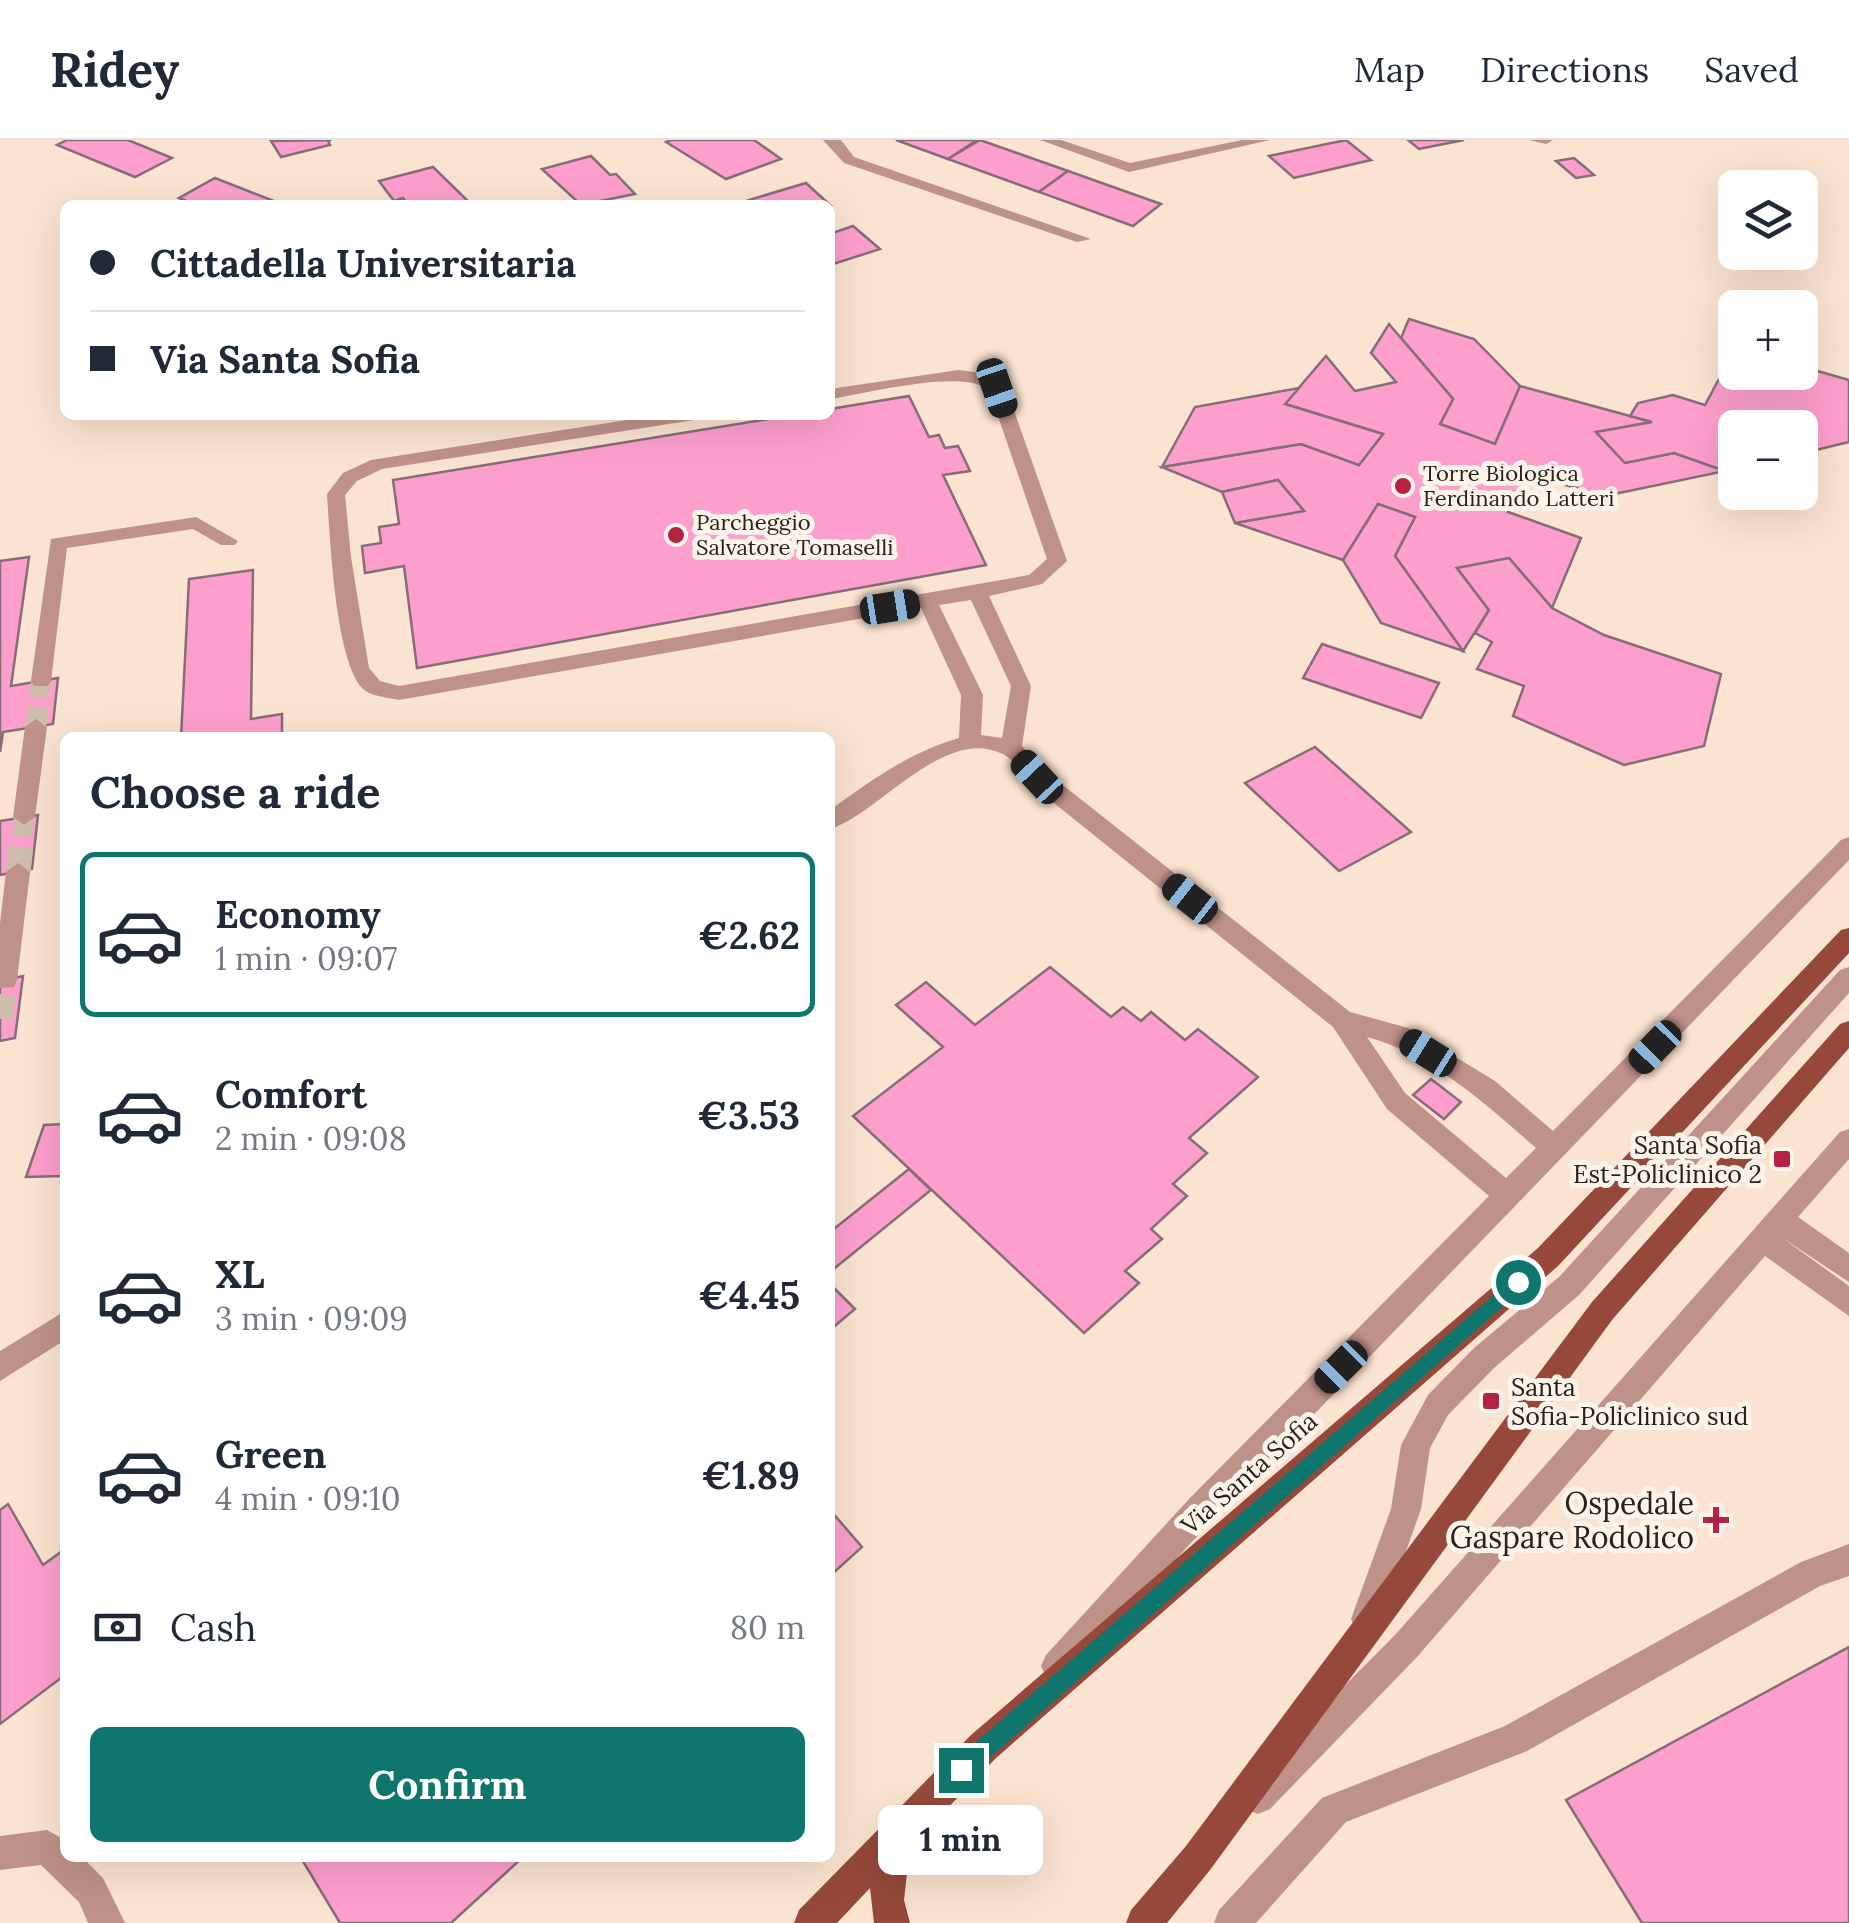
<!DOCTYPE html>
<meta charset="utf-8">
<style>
body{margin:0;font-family:Lora,serif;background:#f2f2f3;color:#1f2937;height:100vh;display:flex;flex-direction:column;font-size:38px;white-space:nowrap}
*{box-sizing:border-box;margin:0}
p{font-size:32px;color:#747a83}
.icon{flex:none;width:55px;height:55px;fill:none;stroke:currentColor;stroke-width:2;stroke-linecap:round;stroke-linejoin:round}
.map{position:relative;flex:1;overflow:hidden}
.drawer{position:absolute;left:60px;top:592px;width:775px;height:1130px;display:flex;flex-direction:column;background:#fff;border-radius:15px;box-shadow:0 10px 40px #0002}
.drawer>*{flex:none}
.guide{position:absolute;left:60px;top:60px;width:775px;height:220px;border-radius:15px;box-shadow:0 10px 40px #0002;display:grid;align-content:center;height:220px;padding:0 30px;background:#fff}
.buttons{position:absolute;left:1718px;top:30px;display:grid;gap:20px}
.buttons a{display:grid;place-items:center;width:100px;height:100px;border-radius:15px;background:#fff;box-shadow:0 10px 40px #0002;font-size:50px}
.end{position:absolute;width:45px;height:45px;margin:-22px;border:12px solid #0f766e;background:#fff;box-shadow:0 0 0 5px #fff}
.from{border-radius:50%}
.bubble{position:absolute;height:70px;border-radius:15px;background:#fff;box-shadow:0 10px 40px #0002;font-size:32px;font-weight:800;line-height:70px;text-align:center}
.car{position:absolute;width:30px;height:60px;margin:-30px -15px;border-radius:12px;box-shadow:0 0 8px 2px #0007;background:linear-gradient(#222 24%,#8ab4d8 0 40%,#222 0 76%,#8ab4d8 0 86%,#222 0)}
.guide b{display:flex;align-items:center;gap:35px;height:95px;font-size:38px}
.guide b+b{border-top:2px solid #e0e1e3}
.guide i{width:25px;height:25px;background:#1f2937}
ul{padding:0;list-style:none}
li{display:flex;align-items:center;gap:30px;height:165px;margin:0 20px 15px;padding:0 10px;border:5px solid transparent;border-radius:15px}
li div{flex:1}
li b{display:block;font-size:38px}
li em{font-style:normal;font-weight:800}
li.on{border-color:#0f766e}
li>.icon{width:90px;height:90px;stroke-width:1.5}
h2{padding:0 30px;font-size:45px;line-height:120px}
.pay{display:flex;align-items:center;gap:25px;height:110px;padding:0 30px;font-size:38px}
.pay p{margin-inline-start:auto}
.button{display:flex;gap:20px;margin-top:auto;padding:20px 30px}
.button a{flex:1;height:115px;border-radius:15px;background:#0f766e;color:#fff;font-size:40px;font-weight:800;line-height:115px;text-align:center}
header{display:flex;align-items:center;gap:60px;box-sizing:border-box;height:140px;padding:0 50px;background:#fff;border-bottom:2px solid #e0e1e3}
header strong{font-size:48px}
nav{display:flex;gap:55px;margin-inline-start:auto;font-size:35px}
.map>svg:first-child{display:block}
.building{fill:#fd9fcd;stroke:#866d78;stroke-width:2.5}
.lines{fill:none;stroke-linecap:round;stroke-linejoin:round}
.minor-tunnel-far1{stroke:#d0bcac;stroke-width:20;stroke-dasharray:20 10;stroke-linecap:butt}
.minor-tunnel{stroke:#d0bcac;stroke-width:25;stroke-dasharray:25 12;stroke-linecap:butt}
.minor{fill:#bf9289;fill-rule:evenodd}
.major{fill:#96493b;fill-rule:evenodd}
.route{fill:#0f766e}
.poi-dot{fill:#b52342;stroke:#fcf3eb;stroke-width:4}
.labels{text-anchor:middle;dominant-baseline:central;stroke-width:10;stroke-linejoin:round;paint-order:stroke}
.far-poi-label{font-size:22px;fill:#29211a;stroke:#fcf3eb;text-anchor:start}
.poi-label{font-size:25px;fill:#29211a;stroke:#fcf3eb;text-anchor:end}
.street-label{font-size:25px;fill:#29211a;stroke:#fcf3eb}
.near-poi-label{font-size:30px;fill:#29211a;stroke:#fcf3eb;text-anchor:end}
</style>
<header>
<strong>Ridey</strong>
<nav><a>Map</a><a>Directions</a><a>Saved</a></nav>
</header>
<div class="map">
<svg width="1849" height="1783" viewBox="0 0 1849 1783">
<rect width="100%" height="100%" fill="#fae3d0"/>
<g class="building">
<path d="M67 0H128L172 18 135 37 57 5Z"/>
<path d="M331 0 328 1 330 5 281 17 271 1Z"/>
<path d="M671 0H754L781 19 726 39 666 2Z"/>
<path d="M896 0H977L948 19Z"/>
<path d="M980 0 1068 31 1039 52 948 19Z"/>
<path d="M1346 0 1371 20 1294 38 1269 16Z"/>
<path d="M1408 0H1464L1419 9Z"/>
<path d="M591 16 610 35 616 34 635 54 581 65 542 29Z"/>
<path d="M1574 18 1594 35 1576 38 1556 21Z"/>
<path d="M433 27 472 65H408L403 58 394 61 379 41Z"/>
<path d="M1068 31 1161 64 1133 86 1039 52Z"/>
<path d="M215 38 284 65H197L179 58Z"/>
<path d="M806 43 830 65H754L749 60Z"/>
<path d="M853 86 880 109 830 125V94Z"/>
<path d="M1409 179 1474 199 1520 246 1495 304 1440 284 1453 259 1401 198Z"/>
<path d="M1389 184 1453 259 1440 284 1495 304 1520 246 1652 282 1596 292 1625 323 1674 313 1725 331 1605 356 1529 335 1508 372 1581 398 1552 468 1509 418 1457 428 1489 470 1463 511 1395 416 1415 377 1378 364 1343 420 1235 383 1304 371 1278 340 1222 352 1162 327 1301 304 1359 325 1383 294 1285 264 1326 216 1355 251 1396 242 1371 213Z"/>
<path d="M1735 209V232H1800V226L1849 240V302L1800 314V288H1735V329L1725 331 1674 313 1625 323 1596 292 1652 282 1630 276 1638 263 1673 255 1705 265Z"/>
<path d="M1299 248 1285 264 1383 294 1359 325 1301 304 1162 327 1195 267Z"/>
<path d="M909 256 929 297 939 295 945 308 958 306 970 331 943 335 986 425 417 528 404 426 365 433 362 406 381 403 379 387 399 384 393 340 793 275H830V269Z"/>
<path d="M1278 340 1304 371 1235 383 1222 352Z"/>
<path d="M1378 364 1415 377 1395 416 1463 511 1381 483 1343 420Z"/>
<path d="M29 417 11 546 58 538 53 584 3 592 0 612V421Z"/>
<path d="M1509 418 1552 468 1604 495 1721 534 1704 606 1624 625 1513 576 1524 546 1477 529 1492 502 1475 493 1489 470 1457 428Z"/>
<path d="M253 430 251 579 282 574V598H181L189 439Z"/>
<path d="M1322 504 1439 543 1421 578 1303 538Z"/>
<path d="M1315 607 1411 692 1339 731 1245 643Z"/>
<path d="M38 675 32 729 0 735V681Z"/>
<path d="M1050 827 1111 877 1123 867 1141 881 1151 872 1185 900 1198 889 1258 937 1189 998 1207 1013 1173 1044 1187 1056 1151 1089 1162 1099 1125 1131 1139 1143 1084 1193 853 976 943 907 896 865 926 842 975 885Z"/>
<path d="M23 836 15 898 0 901V841Z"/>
<path d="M1431 939 1461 962 1444 979 1413 955Z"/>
<path d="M65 984V1036L26 1037 44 985Z"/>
<path d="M909 1029 931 1050 830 1132V1092Z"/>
<path d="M830 1144 855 1169 830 1190Z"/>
<path d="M8 1364 43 1425 65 1409V1535L0 1584V1370Z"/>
<path d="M830 1370 862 1407 830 1436Z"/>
<path d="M1849 1507V1783H1642L1566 1660Z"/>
<path d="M301 1718H522L451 1783H340Z"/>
</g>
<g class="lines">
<g class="minor-tunnel-far1">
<path d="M36 587 41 541"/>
<path d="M22 697 24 677"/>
</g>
<g class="minor-tunnel">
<path d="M18 732 22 695"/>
<path d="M0 879 5 840"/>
</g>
<g class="minor">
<path d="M823 0H841L854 17 1091 99 1077 102 844 23Z"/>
<path d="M1040 0H1061L1130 23 1242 0H1270L1129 32Z"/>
<path d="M1529 0H1553L1546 4Z"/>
<path d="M958 230 991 234 1006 248 1067 421 1042 444 989 456 1031 546 1022 606 1045 631 1350 872 1408 888 1495 941 1553 991 1841 700 1849 697V720L1212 1380 1068 1537 1057 1542 1046 1537 1041 1526 1046 1515 1190 1358 1489 1056 1387 969 1333 887 1029 643C1022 633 1014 620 1003 614 944 585 879 674 830 689V670C872 640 910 612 959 598L961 555 921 468 399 560C387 557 371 557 362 548 335 518 330 397 327 354L343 333 371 320 659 275H703L694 280 382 329 357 341 345 355 351 417 369 528 380 541 399 546 1029 435 1047 419 989 250C963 228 865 254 830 259V249ZM971 460 1011 546 1002 598 981 595 983 555 939 465ZM1367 897C1431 914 1487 965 1536 1008L1506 1038 1405 953Z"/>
<path d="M196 377 238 401 235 405H221L193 389 67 408 51 541 48 546H34L31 541 51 399Z"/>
<path d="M36 579 47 587 35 677 24 685 13 677 25 587Z"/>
<path d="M18 723 30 732 17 840 14 847 0 848V783L6 732Z"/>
<path d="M1849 827V853L1579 1155 1494 1228 1448 1275 1430 1308 1421 1369 1378 1490 1367 1495 1356 1490 1351 1479 1391 1369 1401 1305 1428 1255 1474 1208 1559 1137 1840 830Z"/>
<path d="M1849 989V1019L1798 1077 1849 1113V1142L1781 1097 1849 1146V1176L1765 1116 1417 1517 1270 1669 1258 1674 1246 1669 1241 1657 1246 1645 1395 1495 1840 992Z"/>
<path d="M65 1171V1200L0 1241V1211Z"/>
<path d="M1849 1404V1436L1820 1446 1527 1611 1346 1682 1256 1783H1214L1219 1770 1322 1658 1505 1586 1801 1422Z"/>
<path d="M47 1690 65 1700V1718H83L103 1738 125 1783H88L79 1762 41 1725 0 1730V1696Z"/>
</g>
<g class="major">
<path d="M1849 788V813L1558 1126 995 1619 910 1707 904 1760 910 1783H874L870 1748 837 1783H794L799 1770 971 1595 1538 1108 1841 790Z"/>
<path d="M1849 881V908L1612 1180 1210 1730 1167 1783H1126L1131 1770 1186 1706 1592 1162 1840 884Z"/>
</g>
</g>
<path class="route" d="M1518 1134 1524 1137V1148L968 1637 961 1640 953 1637 950 1630 953 1622Z"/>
<g class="poi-dot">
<circle cx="1403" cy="346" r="10"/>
<circle cx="676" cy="395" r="10"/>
<rect x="1772" y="1009" width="20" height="20" rx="5"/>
<rect x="1481" y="1251" width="20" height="20" rx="5"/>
<path d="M1711 1365h10v10h10v10h-10v10h-10v-10h-10v-10h10z"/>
</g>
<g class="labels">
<g class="far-poi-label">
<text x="1423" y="333">Torre Biologica<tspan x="1423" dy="25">Ferdinando Latteri</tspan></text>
<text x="696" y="382">Parcheggio<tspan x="696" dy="25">Salvatore Tomaselli</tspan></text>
</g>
<g class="poi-label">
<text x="1762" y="1005">Santa Sofia<tspan x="1762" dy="29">Est-Policlinico 2</tspan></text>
<text x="1511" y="1247" text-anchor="start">Santa<tspan x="1511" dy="29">Sofia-Policlinico sud</tspan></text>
</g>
<g class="street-label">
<text transform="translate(1249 1333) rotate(-41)">Via Santa Sofia</text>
</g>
<g class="near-poi-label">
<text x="1694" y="1363">Ospedale<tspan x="1694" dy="34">Gaspare Rodolico</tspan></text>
</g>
</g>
</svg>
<div class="buttons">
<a><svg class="icon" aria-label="layers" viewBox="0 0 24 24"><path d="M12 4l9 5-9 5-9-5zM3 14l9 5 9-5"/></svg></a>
<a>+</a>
<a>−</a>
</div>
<i class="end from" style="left:1518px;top:1142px"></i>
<i class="end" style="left:961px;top:1630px"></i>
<div class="bubble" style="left:878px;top:1665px;width:165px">1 min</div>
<i class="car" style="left:997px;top:248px;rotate:161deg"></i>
<i class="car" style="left:890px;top:467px;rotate:81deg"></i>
<i class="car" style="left:1037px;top:637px;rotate:317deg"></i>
<i class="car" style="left:1190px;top:759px;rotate:308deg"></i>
<i class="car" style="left:1655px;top:907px;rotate:224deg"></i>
<i class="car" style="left:1428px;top:913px;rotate:302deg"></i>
<i class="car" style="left:1341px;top:1227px;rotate:225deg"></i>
<div class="guide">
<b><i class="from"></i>Cittadella Universitaria</b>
<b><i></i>Via Santa Sofia</b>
</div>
<section class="drawer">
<h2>Choose a ride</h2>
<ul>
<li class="on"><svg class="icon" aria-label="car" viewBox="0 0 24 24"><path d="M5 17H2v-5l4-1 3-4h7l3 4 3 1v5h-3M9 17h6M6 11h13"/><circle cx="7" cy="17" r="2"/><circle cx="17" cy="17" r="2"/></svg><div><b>Economy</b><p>1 min · 09:07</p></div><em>€2.62</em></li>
<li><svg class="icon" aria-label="car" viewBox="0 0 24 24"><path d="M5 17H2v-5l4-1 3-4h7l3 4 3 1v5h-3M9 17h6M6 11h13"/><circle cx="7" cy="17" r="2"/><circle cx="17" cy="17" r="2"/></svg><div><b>Comfort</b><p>2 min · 09:08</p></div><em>€3.53</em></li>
<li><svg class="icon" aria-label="car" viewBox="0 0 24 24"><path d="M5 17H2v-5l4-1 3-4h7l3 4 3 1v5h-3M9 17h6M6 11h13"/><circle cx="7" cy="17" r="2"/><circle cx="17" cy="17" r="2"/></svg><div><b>XL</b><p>3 min · 09:09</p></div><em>€4.45</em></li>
<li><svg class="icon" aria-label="car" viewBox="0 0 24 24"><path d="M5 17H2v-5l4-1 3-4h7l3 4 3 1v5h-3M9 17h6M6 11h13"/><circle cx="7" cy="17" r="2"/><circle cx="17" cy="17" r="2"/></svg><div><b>Green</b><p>4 min · 09:10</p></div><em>€1.89</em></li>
</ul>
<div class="pay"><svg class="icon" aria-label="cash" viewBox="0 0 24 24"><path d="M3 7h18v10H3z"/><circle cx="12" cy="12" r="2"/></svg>Cash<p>80 m</p></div>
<div class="button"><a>Confirm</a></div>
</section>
</div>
